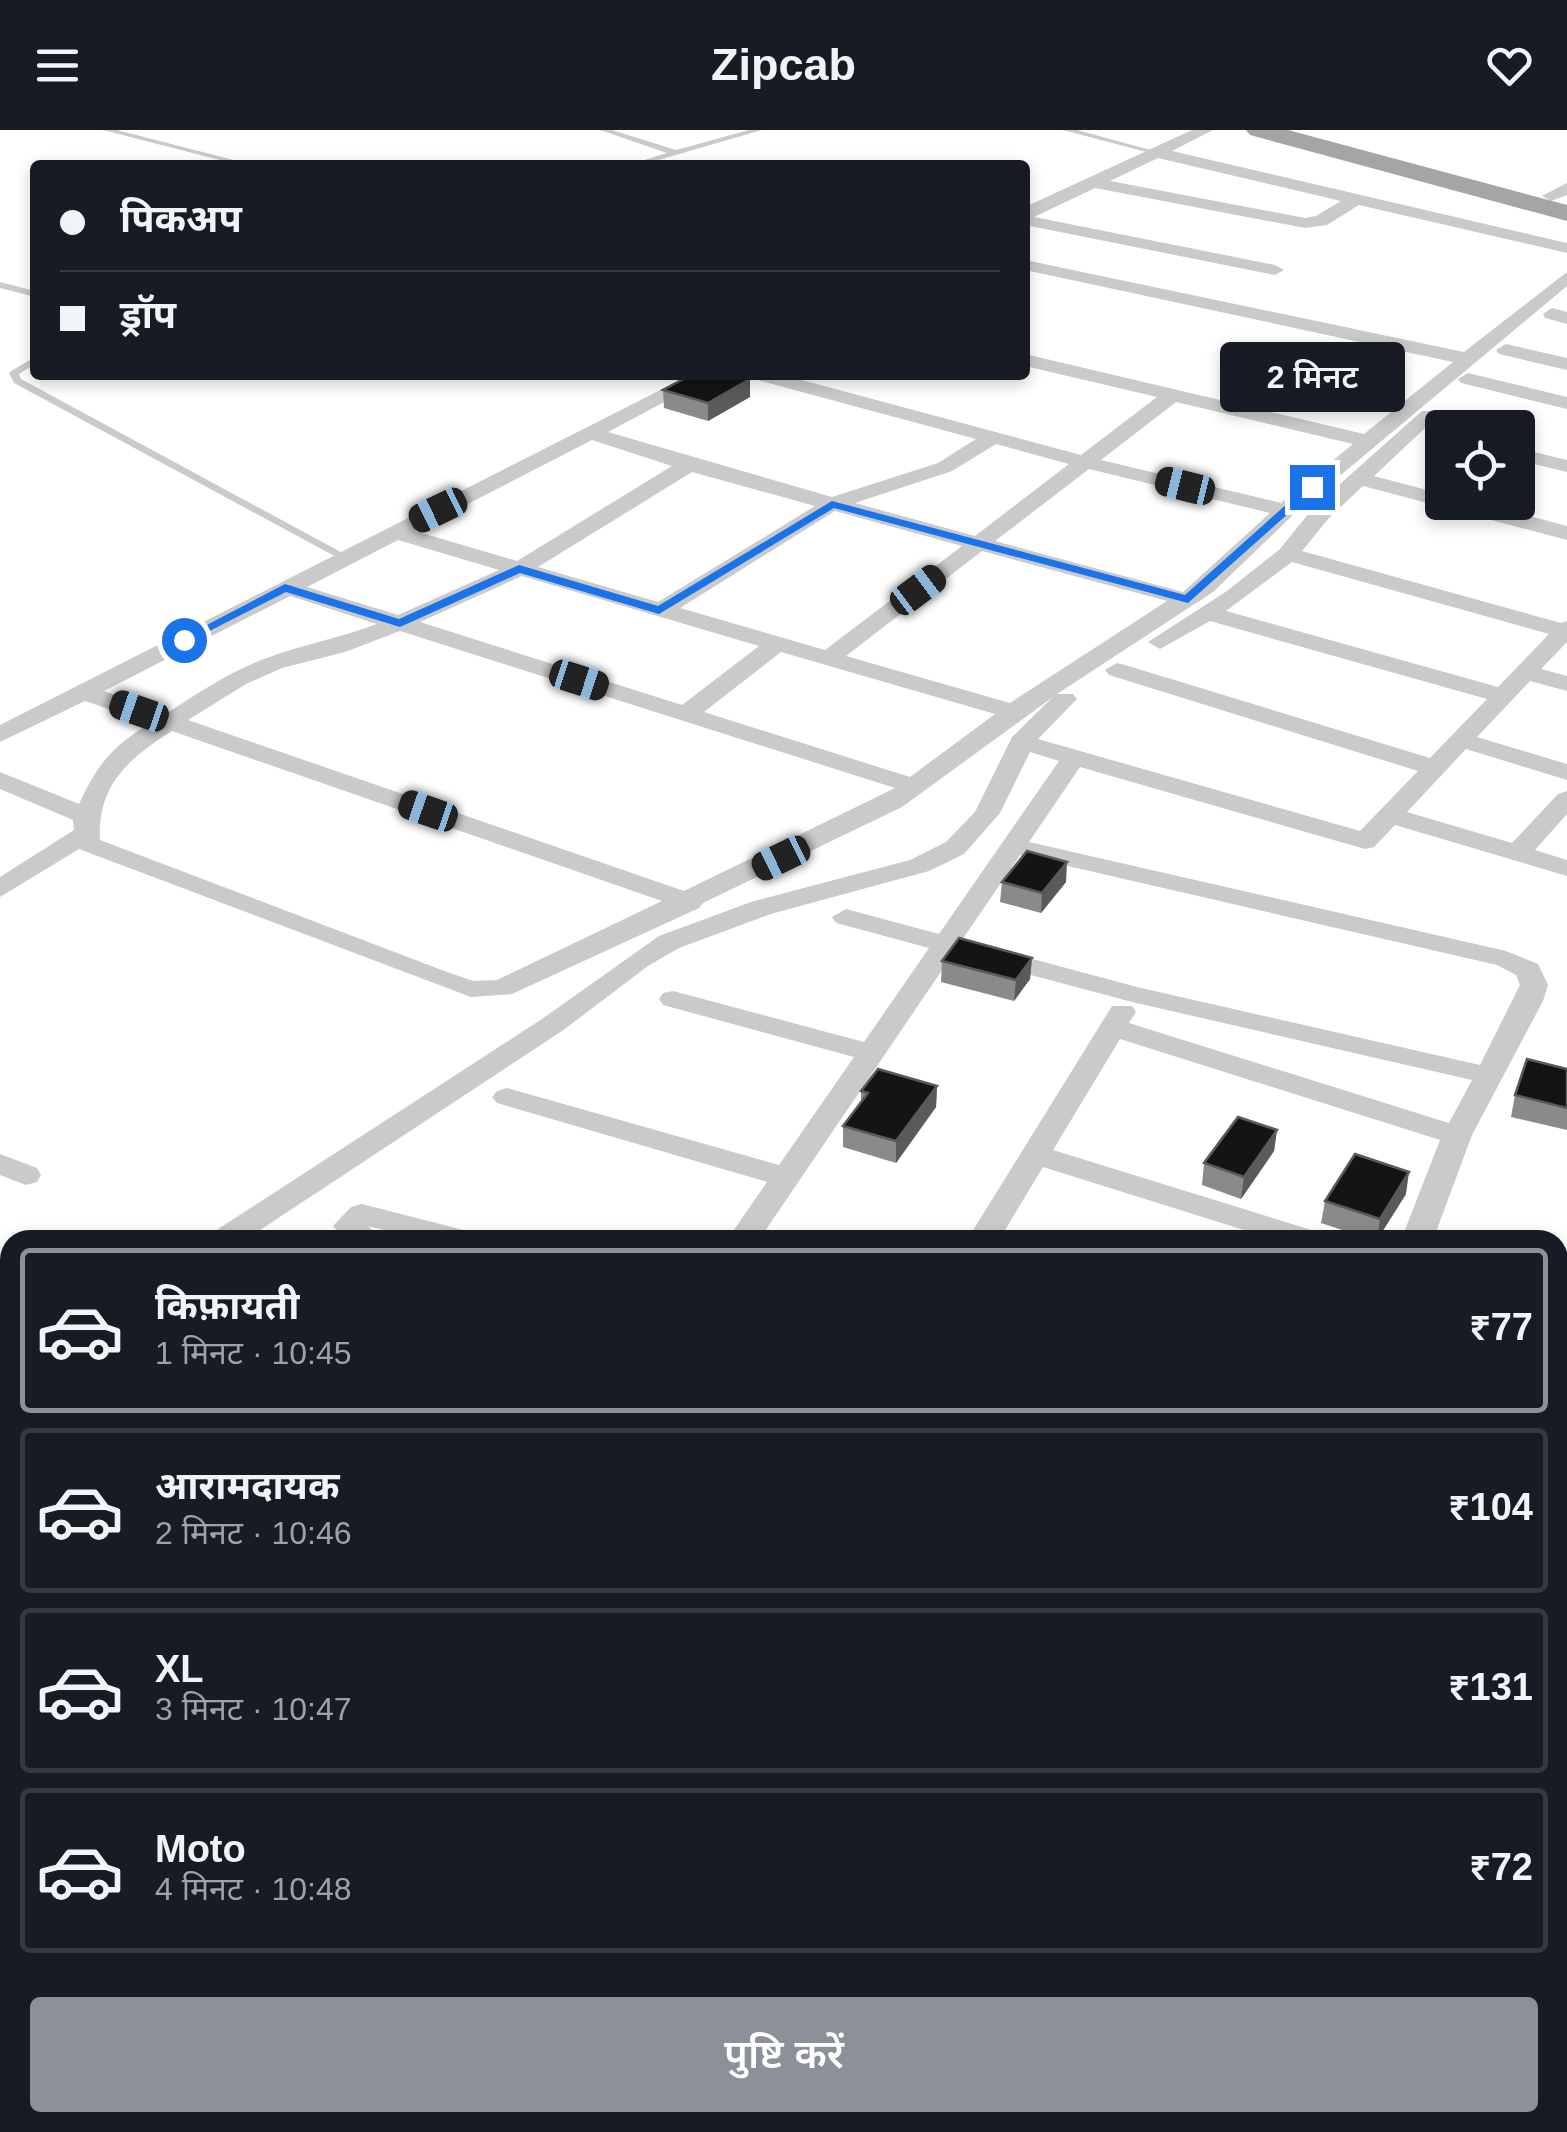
<!DOCTYPE html>
<html lang="hi">
<meta charset="utf-8">
<style>
body{margin:0;font-family:Helvetica,"Noto Sans Devanagari",sans-serif;background:#242831;color:#f1f3f6;height:100vh;display:flex;flex-direction:column;font-size:38px;white-space:nowrap}
*{box-sizing:border-box;margin:0}
p{font-size:32px;color:#9ea1a6}
.icon{flex:none;width:55px;height:55px;fill:none;stroke:currentColor;stroke-width:2;stroke-linecap:round;stroke-linejoin:round}
.map{position:relative;flex:1;overflow:hidden}
.drawer{position:absolute;left:0px;top:1100px;width:1568px;height:902px;display:flex;flex-direction:column;background:#171b24;border-radius:30px 30px 0 0;box-shadow:0 5px 15px #0003}
.drawer>*{flex:none}
.guide{position:absolute;left:30px;top:30px;width:1000px;height:220px;border-radius:10px;box-shadow:0 5px 15px #0003;display:grid;align-content:center;height:220px;padding:0 30px;background:#171b24}
.buttons{position:absolute;left:1425px;top:280px;display:grid;gap:20px}
.buttons a{display:grid;place-items:center;width:110px;height:110px;border-radius:10px;background:#171b24;box-shadow:0 5px 15px #0003;font-size:50px}
.end{position:absolute;width:45px;height:45px;margin:-22px;border:12px solid #1a73e8;background:#fff;box-shadow:0 0 0 5px #fff}
.from{border-radius:50%}
.bubble{position:absolute;height:70px;border-radius:10px;background:#171b24;box-shadow:0 5px 15px #0003;font-size:32px;font-weight:600;line-height:70px;text-align:center}
.car{position:absolute;width:30px;height:60px;margin:-30px -15px;border-radius:12px;box-shadow:0 0 8px 2px #0007;background:linear-gradient(#222 24%,#8ab4d8 0 40%,#222 0 76%,#8ab4d8 0 86%,#222 0)}
.guide b{display:flex;align-items:center;gap:35px;height:95px;font-size:38px}
.guide b+b{border-top:2px solid #363941}
.guide i{width:25px;height:25px;background:#f1f3f6}
ul{padding:18px 0 0;list-style:none}
li{display:flex;align-items:center;gap:30px;height:165px;margin:0 20px 15px;padding:0 10px;border:5px solid #363941;border-radius:10px}
li div{flex:1}
li b{display:block;font-size:38px}
li em{font-style:normal;font-weight:600}
li.active{border-color:#8c9099}
li>.icon{width:90px;height:90px;stroke-width:1.5}
.action{display:flex;gap:20px;margin-top:auto;padding:20px 30px}
.action a{flex:1;height:115px;border-radius:10px;background:#8c9099;color:#fff;font-size:40px;font-weight:600;line-height:115px;text-align:center}
header{display:flex;justify-content:space-between;align-items:center;height:130px;padding:0 30px;background:#171b24;font-size:45px;font-weight:600}
.map>svg:first-child{display:block}
.lines{fill:none;stroke-linecap:round;stroke-linejoin:round}
.lane{fill:#cacaca;fill-rule:evenodd}
.street{fill:#cacaca;fill-rule:evenodd}
.primary{fill:#a5a5a5;fill-rule:evenodd}
.wall{fill:#8a8a8a}
.shaded-wall{fill:#5a5a5a}
.building{fill:#141414;stroke:#5a5a5a;stroke-width:2.5}
.route{fill:#1a73e8}
</style>
<header><svg class="icon" aria-label="menu" viewBox="0 0 24 24"><path d="M4 6h16M4 12h16M4 18h16"/></svg>Zipcab<svg class="icon" aria-label="heart" viewBox="0 0 24 24"><path d="M12 20l-8-8c-3-5 5-10 8-4 3-6 11-1 8 4z"/></svg></header>
<div class="map">
<svg width="1567" height="2002" viewBox="0 0 1567 2002">
<rect width="100%" height="100%" fill="#fff"/>
<g class="lines">
<g class="lane">
<path d="M103 0H117L253 35H239Z"/>
<path d="M600 0H612L676 20 749 0H762L641 35H628L667 23Z"/>
<path d="M1063 0H1077L1158 22 1154 24Z"/>
<path d="M0 152 35 161V167L0 158Z"/>
<path d="M35 227V234L19 244 21 249 350 427 344 430 340 429 14 253 9 243 11 241Z"/>
</g>
<g class="street">
<path d="M1192 0H1213L1172 21 1567 113V123L1359 75 1327 95 1305 98 1095 58 1034 87 1275 135 1284 140 1275 145 1025 95V77ZM1158 28 1341 71 1316 86 1305 88 1110 51Z"/>
<path d="M1567 53V65L1551 71 1542 66Z"/>
<path d="M1025 130 1464 222 1567 142V156L1293 385 1213 462 1057 564H1073L1077 569 1038 609 1360 701 1418 641 1109 545 1105 540 1117 533 1125 535 1430 628 1487 569 1210 491 1160 519 1148 512 1227 461 1280 419 1313 378 1422 281H1436L1439 285 1374 346 1442 364V372H1477L1567 396V410L1363 356 1329 388 1302 421 1561 493 1567 491V512L1541 539 1567 546V561L1530 551 1477 607 1567 634V650L1466 619 1407 682 1512 713 1558 664 1567 661V684L1535 720 1567 730V746L1395 695 1374 717 1365 719 1080 637 1029 712 1506 821 1538 834 1548 855 1543 871 1472 1005 1433 1110H1401L1440 1010 1120 909 1053 1020 1321 1103 1326 1110H1276L1043 1037 999 1110H967L1112 876H1132L1136 882 1129 893 1449 993 1472 950 1132 872 953 824 759 1110H727L767 1052 497 973 492 967 497 961 507 958 779 1035 854 927 663 875 659 869 663 863 673 861 864 912 929 818 836 793 832 787 846 779 939 804 1059 631 1030 622 1000 683 964 724 929 741 771 784 679 818 648 836 562 901 245 1110H207L212 1103 542 889 659 806 751 772 910 730 946 712 975 682 1012 607 1053 567 902 677 703 773 699 778 512 864 471 867 79 719 0 767V747L74 700 73 690 0 659V642L79 674C99 632 111 618 150 593L85 571 0 612V595L690 245H715L608 302 832 367 938 333 976 309 754 249 751 245H783L1081 325 1157 267 1025 236V224L1364 304 1453 232 1025 140ZM1176 272 1353 314 1281 373 1101 330ZM592 310 672 336 517 431 415 401ZM996 314 1069 334 975 406 855 373 952 341ZM1089 339 1270 383 1183 462 995 411ZM692 342 815 376 658 472 538 437ZM835 381 962 416 825 520 680 478ZM398 410 499 440 398 485 307 457ZM982 421 1167 471 1010 573 846 526ZM1292 432 1549 504 1498 557 1226 481ZM522 446 759 516 682 575 420 492ZM290 466 377 494C340 508 301 515 264 529 229 542 198 563 167 583L104 561ZM400 501 895 658 684 761 188 590 246 554 282 538 345 522ZM781 522 995 584 910 647 704 582ZM172 601 662 771 497 850 473 851 447 842 100 710C97 655 129 628 172 601ZM1020 725 1497 835 1516 845 1520 855 1480 935 1137 857 962 810Z"/>
<path d="M1552 178 1567 182V194L1545 188 1543 184Z"/>
<path d="M1506 214 1567 228V240L1499 224 1496 220Z"/>
<path d="M1468 243 1567 267V279L1461 253 1458 249Z"/>
<path d="M1518 318 1567 330V342L1518 330Z"/>
<path d="M0 1024 37 1038 41 1045 37 1052 26 1055 0 1045Z"/>
<path d="M362 1074 475 1103 480 1110H424L368 1096 382 1110H346L333 1096 351 1077Z"/>
<path d="M10 1222V1247L0 1249V1225Z"/>
<path d="M1558 1233 1567 1235V1257L1558 1255Z"/>
<path d="M1567 1591V1655L1558 1658V1594Z"/>
<path d="M1567 1968V2002H1543L1544 1992H1558V1972Z"/>
</g>
<path class="primary" d="M1246 0H1288L1567 75V91L1250 5Z"/>
</g>
<g class="wall">
<path d="M663 260 750 267 708 291 664 278Z"/>
<path d="M1002 752H1066L1041 783 1000 772Z"/>
<path d="M1032 828 1030 849 1014 871 941 852 942 831Z"/>
<path d="M1567 939V1000L1511 987 1515 965Z"/>
<path d="M937 956 936 977 896 1033 843 1017V996L861 972V961Z"/>
<path d="M1277 1000 1274 1021 1241 1069 1202 1055 1204 1033Z"/>
<path d="M1406 1064 1377 1110H1373L1321 1093 1325 1071Z"/>
</g>
<g class="shaded-wall">
<path d="M750 249V267L708 291V273Z"/>
<path d="M1067 732 1066 752 1041 783 1042 763Z"/>
<path d="M1032 828 1030 849 1014 871 1016 850Z"/>
<path d="M937 956 936 977 896 1033V1011Z"/>
<path d="M1277 1000 1274 1021 1241 1069 1244 1047Z"/>
<path d="M1409 1042 1406 1064 1377 1110 1380 1089Z"/>
</g>
<g class="building">
<path d="M691 245H734L750 249 708 273 663 260Z"/>
<path d="M1027 721 1067 732 1042 763 1002 752Z"/>
<path d="M959 808 1032 828 1016 850 942 831Z"/>
<path d="M1527 929 1567 939V978L1515 965Z"/>
<path d="M878 939 937 956 896 1011 843 996 868 963 861 961Z"/>
<path d="M1238 987 1277 1000 1244 1047 1204 1033Z"/>
<path d="M1355 1024 1409 1042 1380 1089 1325 1071Z"/>
</g>
<path class="route" d="M1308 355 1318 357 1188 473 834 378 659 484 520 443 400 497 286 462 188 512 178 510 285 454 399 489 519 435 658 476 832 371 1185 465Z"/>
</svg>
<div class="buttons">
<a><svg class="icon" aria-label="locate" viewBox="0 0 24 24"><circle cx="12" cy="12" r="6"/><path d="M12 2v4M12 18v4M2 12h4M18 12h4"/></svg></a>
</div>
<i class="end from" style="left:184px;top:510px"></i>
<i class="end" style="left:1312px;top:357px"></i>
<div class="bubble" style="left:1220px;top:212px;width:185px">2 मिनट</div>
<i class="car" style="left:1185px;top:356px;rotate:284deg"></i>
<i class="car" style="left:438px;top:380px;rotate:244deg"></i>
<i class="car" style="left:918px;top:460px;rotate:53deg"></i>
<i class="car" style="left:579px;top:550px;rotate:108deg"></i>
<i class="car" style="left:139px;top:581px;rotate:289deg"></i>
<i class="car" style="left:428px;top:681px;rotate:289deg"></i>
<i class="car" style="left:781px;top:728px;rotate:244deg"></i>
<div class="guide">
<b><i class="from"></i>पिकअप</b>
<b><i></i>ड्रॉप</b>
</div>
<section class="drawer">
<ul>
<li class="active"><svg class="icon" aria-label="car" viewBox="0 0 24 24"><path d="M5 17H2v-5l4-1 3-4h7l3 4 3 1v5h-3M9 17h6M6 11h13"/><circle cx="7" cy="17" r="2"/><circle cx="17" cy="17" r="2"/></svg><div><b>किफ़ायती</b><p>1 मिनट · 10:45</p></div><em>₹77</em></li>
<li><svg class="icon" aria-label="car" viewBox="0 0 24 24"><path d="M5 17H2v-5l4-1 3-4h7l3 4 3 1v5h-3M9 17h6M6 11h13"/><circle cx="7" cy="17" r="2"/><circle cx="17" cy="17" r="2"/></svg><div><b>आरामदायक</b><p>2 मिनट · 10:46</p></div><em>₹104</em></li>
<li><svg class="icon" aria-label="car" viewBox="0 0 24 24"><path d="M5 17H2v-5l4-1 3-4h7l3 4 3 1v5h-3M9 17h6M6 11h13"/><circle cx="7" cy="17" r="2"/><circle cx="17" cy="17" r="2"/></svg><div><b>XL</b><p>3 मिनट · 10:47</p></div><em>₹131</em></li>
<li><svg class="icon" aria-label="car" viewBox="0 0 24 24"><path d="M5 17H2v-5l4-1 3-4h7l3 4 3 1v5h-3M9 17h6M6 11h13"/><circle cx="7" cy="17" r="2"/><circle cx="17" cy="17" r="2"/></svg><div><b>Moto</b><p>4 मिनट · 10:48</p></div><em>₹72</em></li>
</ul>
<div class="action"><a>पुष्टि करें</a></div>
</section>
</div>
